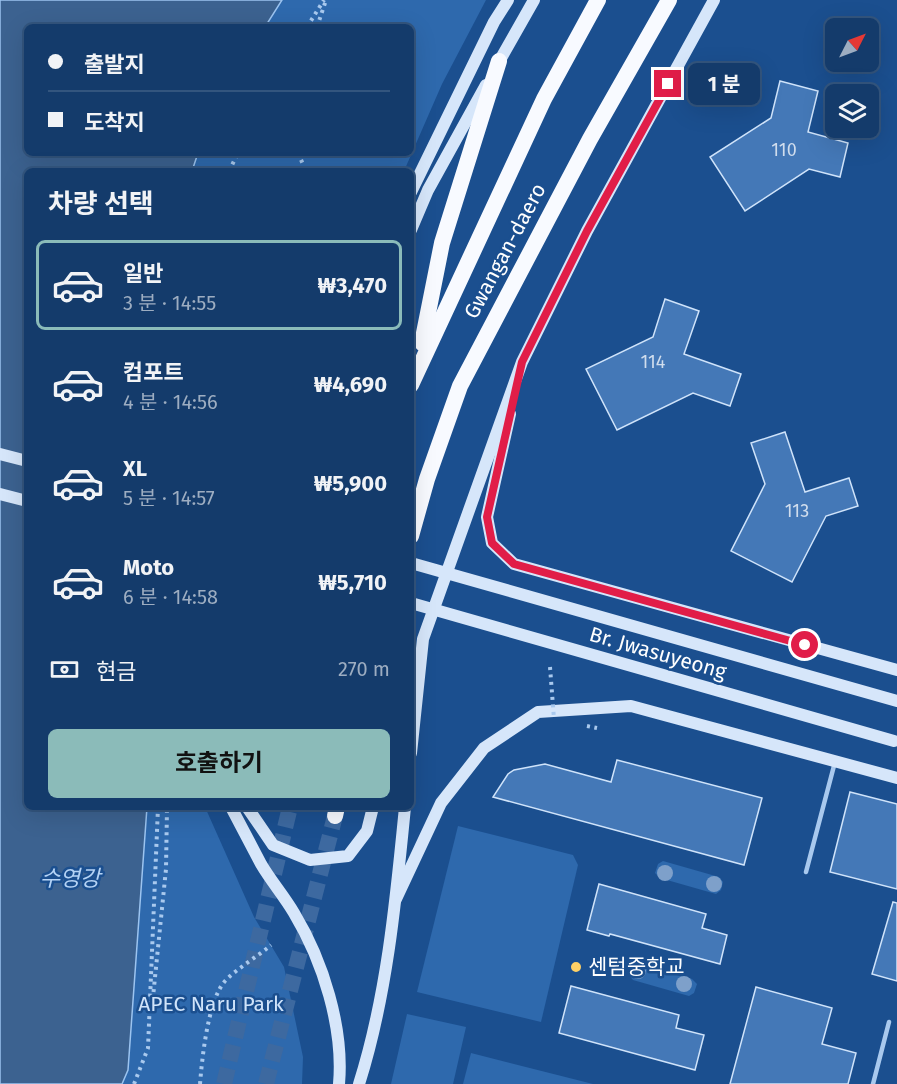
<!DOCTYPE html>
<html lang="ko">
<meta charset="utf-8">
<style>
body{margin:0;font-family:"Fira Sans","Noto Sans KR",sans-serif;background:#214673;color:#f1f3f6;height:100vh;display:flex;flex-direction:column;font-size:22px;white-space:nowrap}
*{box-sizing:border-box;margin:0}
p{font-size:20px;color:#9dadc1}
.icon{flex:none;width:33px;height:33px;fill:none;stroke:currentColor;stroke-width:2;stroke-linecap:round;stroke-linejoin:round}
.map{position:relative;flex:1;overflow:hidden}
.side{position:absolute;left:24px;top:168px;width:390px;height:642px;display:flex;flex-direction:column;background:#143b6b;border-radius:9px;box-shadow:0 6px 24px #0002,0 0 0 2px #33557e}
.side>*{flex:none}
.hud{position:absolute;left:24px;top:24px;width:390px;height:132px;border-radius:9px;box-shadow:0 6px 24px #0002,0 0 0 2px #33557e;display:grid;align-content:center;height:132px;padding:0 24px;background:#143b6b}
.needle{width:39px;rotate:48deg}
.fabs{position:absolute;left:825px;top:18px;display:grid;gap:12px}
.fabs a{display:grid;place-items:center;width:54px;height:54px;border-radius:9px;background:#143b6b;box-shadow:0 6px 24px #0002,0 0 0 2px #33557e;font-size:30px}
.end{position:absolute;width:27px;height:27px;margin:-14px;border:8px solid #e11d48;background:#fff;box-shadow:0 0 0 3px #fff}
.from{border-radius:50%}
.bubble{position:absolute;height:42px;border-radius:9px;background:#143b6b;box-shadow:0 6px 24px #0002,0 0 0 2px #33557e;font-size:20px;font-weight:700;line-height:42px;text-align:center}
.hud b{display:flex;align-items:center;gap:21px;height:57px;font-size:22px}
.hud b+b{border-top:2px solid #33557e}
.hud i{width:15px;height:15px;background:#f1f3f6}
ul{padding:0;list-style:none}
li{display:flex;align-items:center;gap:18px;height:90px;margin:0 12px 9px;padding:0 12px;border:3px solid transparent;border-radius:9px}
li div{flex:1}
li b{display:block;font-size:22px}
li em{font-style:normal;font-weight:700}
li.on{border-color:#8bbbb9}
li>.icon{width:54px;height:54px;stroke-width:1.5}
h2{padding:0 24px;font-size:27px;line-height:72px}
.pay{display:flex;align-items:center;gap:15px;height:66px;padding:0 24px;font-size:22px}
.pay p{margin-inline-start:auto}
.action{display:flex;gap:12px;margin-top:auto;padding:12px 24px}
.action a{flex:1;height:69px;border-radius:9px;background:#8bbbb9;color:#111;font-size:24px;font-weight:700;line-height:69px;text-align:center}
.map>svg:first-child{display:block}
.green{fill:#2e69ad;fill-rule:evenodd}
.water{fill:#3c6290;stroke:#9cc4f0;stroke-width:1.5}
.building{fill:#4478b7;stroke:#cfe3fa;stroke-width:1.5}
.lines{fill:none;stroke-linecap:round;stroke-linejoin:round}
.trunk-tunnel{stroke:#3d69a0;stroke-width:16;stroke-dasharray:16 8;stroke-linecap:butt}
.path{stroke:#a9c9ee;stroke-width:4;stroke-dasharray:3 4.5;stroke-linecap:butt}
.service{stroke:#a9c9ee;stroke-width:4.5}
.secondary{stroke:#d6e6fa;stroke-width:12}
.trunk{stroke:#f8faff;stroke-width:16}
.path-bridge{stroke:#a9c9ee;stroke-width:4;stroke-dasharray:3 4.5;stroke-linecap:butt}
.secondary-bridge{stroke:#d6e6fa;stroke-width:12}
.tree{fill:#7ea0ca}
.route{stroke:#e11d48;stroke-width:8}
.poi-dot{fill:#ffd166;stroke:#1b4f8f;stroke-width:2}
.labels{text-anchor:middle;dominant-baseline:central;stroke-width:5;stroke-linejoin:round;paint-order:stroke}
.number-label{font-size:18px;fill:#d0dded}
.street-label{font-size:21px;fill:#fff;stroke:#1b4f8f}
.poi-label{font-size:21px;fill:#fff;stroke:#1b4f8f;text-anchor:start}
.park-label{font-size:21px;fill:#cfe3fa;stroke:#1b4f8f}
.water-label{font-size:22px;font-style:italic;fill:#b5d3f5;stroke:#1b4f8f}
</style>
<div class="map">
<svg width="897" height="1084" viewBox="0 0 897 1084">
<rect width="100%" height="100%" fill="#1b4f8f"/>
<g class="green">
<path d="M0 0H486L442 84 404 171H27ZM27 27H411V153H27Z"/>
<path d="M139 807H205L254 917 284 967 303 1057 302 1084H122L128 1070Z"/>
<path d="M458 826 573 855 578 865 541 1022 417 992Z"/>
<path d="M663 861 719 877 723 882 721 890 716 894 660 878 655 873 658 864Z"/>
<path d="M633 964 692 979 697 984 694 993 689 996 633 980 629 975Z"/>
<path d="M407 1014 466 1027 453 1084H391Z"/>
<path d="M471 1053 593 1084H463Z"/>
</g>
<path class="water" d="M0 0H282L265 27H27V153H198L192 171H27V807H147L128 1070 122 1084H0Z"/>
<g class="building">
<path d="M780 81 818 91 808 132 848 143 840 177 809 169 745 211 710 157 771 118Z"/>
<path d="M665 299 699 311 684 354 741 374 730 406 693 393 617 430 586 369 653 337Z"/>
<path d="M785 432 805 492 849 478 858 506 826 516 792 582 731 551 765 484 751 443Z"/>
<path d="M617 760 762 798 744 865 493 797 508 774 514 770 545 764 611 782Z"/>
<path d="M850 792 897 804V889L830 872Z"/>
<path d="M599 884 706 914 702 928 727 935 720 964 610 934 609 936 587 930Z"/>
<path d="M893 902 897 903V981L872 974Z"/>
<path d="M571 986 679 1015 676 1028 704 1035 695 1070 559 1033Z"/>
<path d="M756 987 832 1008 822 1044 856 1053 848 1084H730Z"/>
</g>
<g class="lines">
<g class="trunk-tunnel">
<path d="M224 1084 290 807"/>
<path d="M266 1084 335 816"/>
</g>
<g class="path">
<path d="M307 27 324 0"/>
<path d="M317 27 326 0"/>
<path d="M298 153 306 171"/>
<path d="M229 171 238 153"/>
<path d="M587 726 597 728"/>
<path d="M152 1007 166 869 167 807"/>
<path d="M134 1084 148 1048 158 807"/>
<path d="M200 1084C202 1059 208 998 226 980 239 967 257 957 271 945"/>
</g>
<g class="service">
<path d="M806 872 835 762"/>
<path d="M873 1084 889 1022"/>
</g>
<g class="secondary">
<path d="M496 67 534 0"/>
<path d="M411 192 494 22 508 0"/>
<path d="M411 230 428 190 486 85"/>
<path d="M510 414 487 517 492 543 514 564 897 670"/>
<path d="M0 454 27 461"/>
<path d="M0 494 27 501"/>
<path d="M411 753 423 639 522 362 587 231 714 0"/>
<path d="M231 807C241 826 251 845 261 864 271 881 284 896 294 913 323 961 344 1028 339 1084"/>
<path d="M247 807 273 845 310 860 348 856 367 831 373 807"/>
<path d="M396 899 441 803 484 748 538 712 631 706 897 778"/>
<path d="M359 1084C387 996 396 899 405 807"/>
</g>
<g class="trunk">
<path d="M422 343 442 243 499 61"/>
<path d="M411 385 544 99 598 0"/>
<path d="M411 536 427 479 460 386 590 139 669 0"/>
<path d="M335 816 337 807"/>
</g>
<path class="path-bridge" d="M550 667 554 719"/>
<g class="secondary-bridge">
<path d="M411 563 897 701"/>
<path d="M411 603 894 741"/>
</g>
</g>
<g class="tree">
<circle cx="665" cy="873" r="8"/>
<circle cx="714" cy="884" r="8"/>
<circle cx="638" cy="971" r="8"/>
<circle cx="684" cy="984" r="8"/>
</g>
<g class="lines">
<path class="route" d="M668 84 587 231 522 362 487 517 492 543 514 564 805 645"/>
</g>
<circle class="poi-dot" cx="576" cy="967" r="6"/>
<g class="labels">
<g class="number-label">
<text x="784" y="150">110</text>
<text x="653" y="362">114</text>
<text x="797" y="511">113</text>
</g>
<g class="street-label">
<text transform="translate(505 251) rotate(-62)">Gwangan-daero</text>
<text transform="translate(658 653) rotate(16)">Br. Jwasuyeong</text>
</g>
<g class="poi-label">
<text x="588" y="967">센텀중학교</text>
</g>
<g class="park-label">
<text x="211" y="1004">APEC Naru Park</text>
</g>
<g class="water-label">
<text x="70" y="878">수영강</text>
</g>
</g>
</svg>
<div class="fabs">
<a><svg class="needle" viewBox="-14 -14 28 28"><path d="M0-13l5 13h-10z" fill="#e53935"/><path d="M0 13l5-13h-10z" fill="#9dadc1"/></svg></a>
<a><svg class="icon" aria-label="layers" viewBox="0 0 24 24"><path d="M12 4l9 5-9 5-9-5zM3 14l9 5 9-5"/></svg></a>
</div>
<i class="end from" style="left:805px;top:645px"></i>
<i class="end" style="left:668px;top:84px"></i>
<div class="bubble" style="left:688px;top:63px;width:72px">1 분</div>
<div class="hud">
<b><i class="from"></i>출발지</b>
<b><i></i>도착지</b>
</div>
<section class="side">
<h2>차량 선택</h2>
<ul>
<li class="on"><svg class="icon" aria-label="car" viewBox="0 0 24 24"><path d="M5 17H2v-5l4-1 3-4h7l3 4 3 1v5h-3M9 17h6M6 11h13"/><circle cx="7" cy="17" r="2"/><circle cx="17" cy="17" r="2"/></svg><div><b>일반</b><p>3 분 · 14:55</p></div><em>₩3,470</em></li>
<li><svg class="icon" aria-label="car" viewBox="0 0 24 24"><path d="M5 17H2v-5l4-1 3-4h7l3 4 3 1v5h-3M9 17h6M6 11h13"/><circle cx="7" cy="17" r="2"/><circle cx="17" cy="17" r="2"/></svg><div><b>컴포트</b><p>4 분 · 14:56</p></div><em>₩4,690</em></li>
<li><svg class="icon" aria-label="car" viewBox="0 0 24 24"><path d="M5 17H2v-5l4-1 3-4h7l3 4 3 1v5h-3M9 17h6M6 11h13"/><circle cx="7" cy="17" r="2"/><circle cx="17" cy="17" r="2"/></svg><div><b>XL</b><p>5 분 · 14:57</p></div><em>₩5,900</em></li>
<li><svg class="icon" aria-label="car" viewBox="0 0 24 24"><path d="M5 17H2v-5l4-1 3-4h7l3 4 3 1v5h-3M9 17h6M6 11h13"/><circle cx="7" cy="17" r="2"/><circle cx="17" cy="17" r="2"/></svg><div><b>Moto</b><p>6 분 · 14:58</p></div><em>₩5,710</em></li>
</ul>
<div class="pay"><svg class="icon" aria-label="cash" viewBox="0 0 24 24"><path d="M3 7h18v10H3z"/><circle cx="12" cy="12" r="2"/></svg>현금<p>270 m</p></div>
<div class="action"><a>호출하기</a></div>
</section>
</div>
